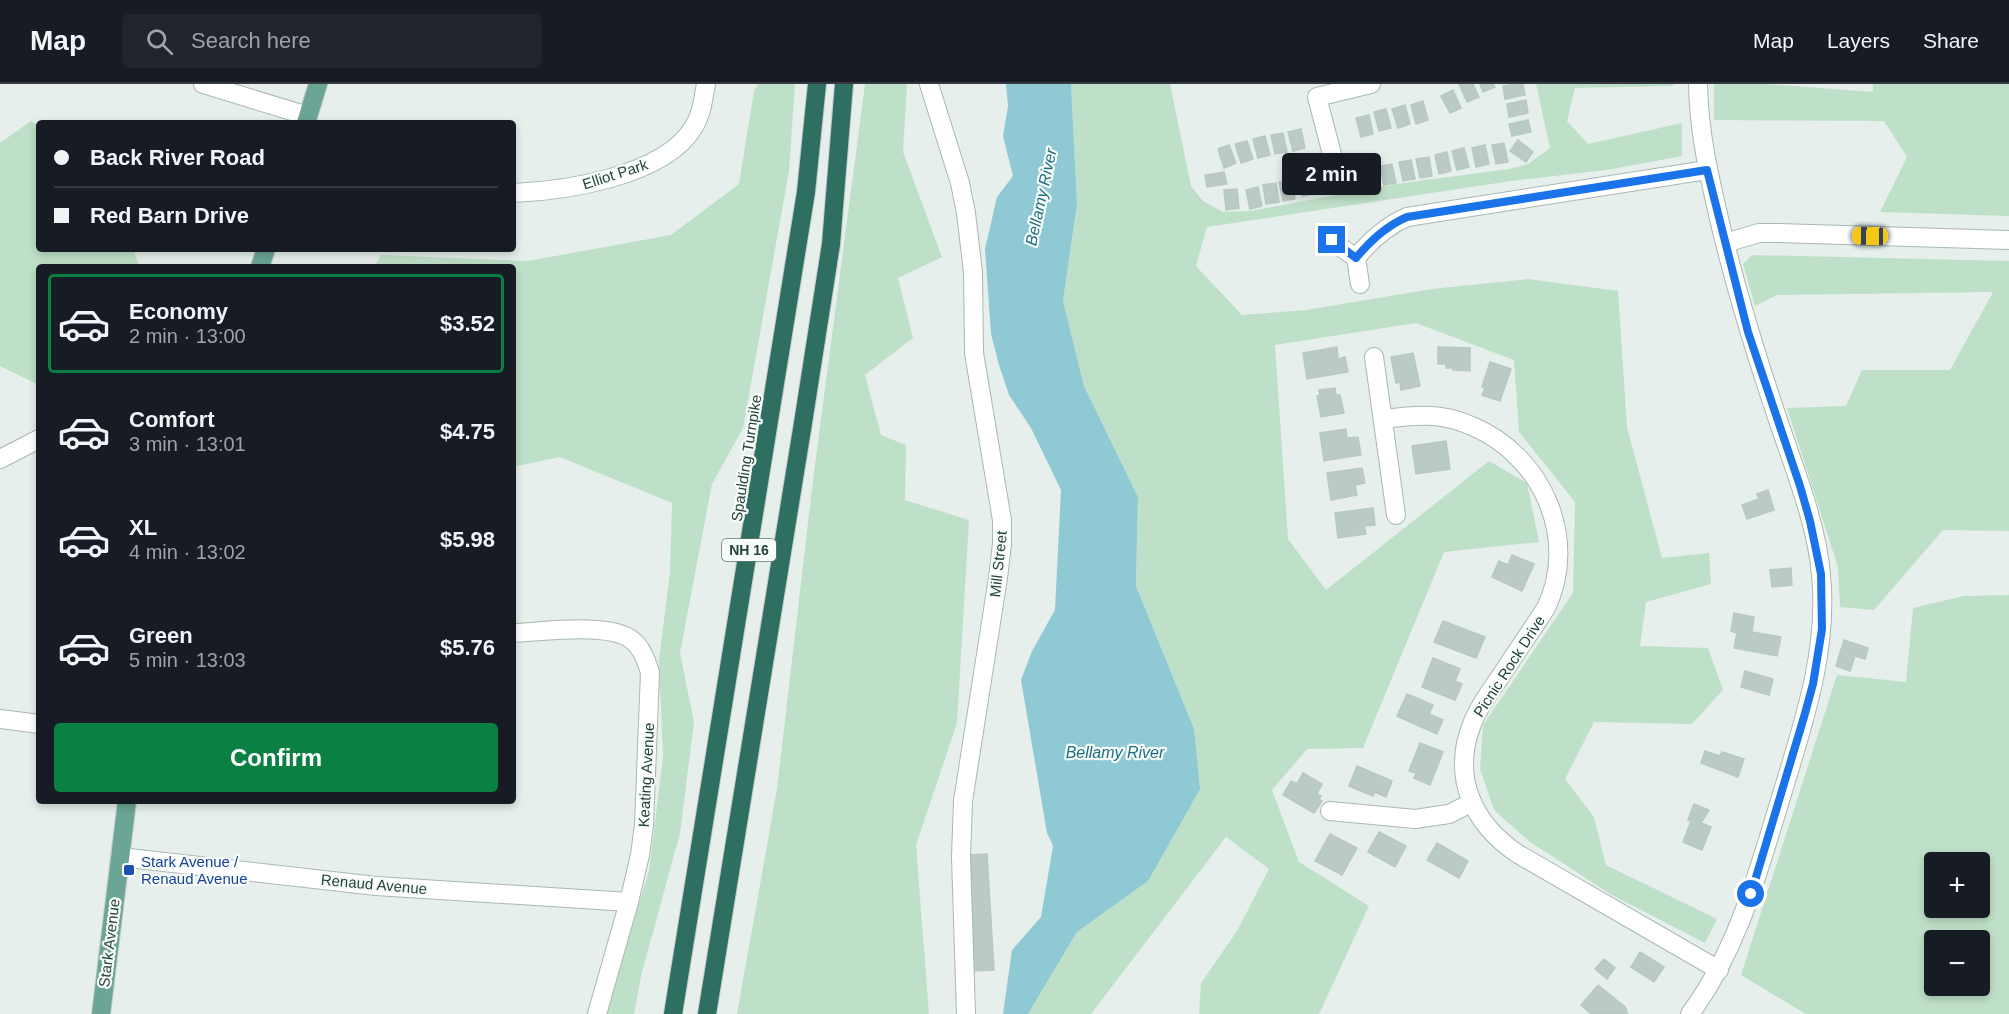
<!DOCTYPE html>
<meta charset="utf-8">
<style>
body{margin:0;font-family:Arial,sans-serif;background:#20242c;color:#f1f3f6;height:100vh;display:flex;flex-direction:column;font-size:22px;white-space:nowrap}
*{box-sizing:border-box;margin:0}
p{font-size:20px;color:#9ea1a6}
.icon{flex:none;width:33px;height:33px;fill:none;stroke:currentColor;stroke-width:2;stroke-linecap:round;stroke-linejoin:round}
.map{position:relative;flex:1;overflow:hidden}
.sheet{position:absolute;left:36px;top:180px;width:480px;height:540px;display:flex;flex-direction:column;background:#171b24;border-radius:6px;box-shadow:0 3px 9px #0003}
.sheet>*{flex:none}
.guide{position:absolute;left:36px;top:36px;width:480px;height:132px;border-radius:6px;box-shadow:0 3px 9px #0003;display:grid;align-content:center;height:132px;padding:0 18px;background:#171b24}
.fabs{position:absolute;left:1924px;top:768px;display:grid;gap:12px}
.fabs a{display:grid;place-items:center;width:66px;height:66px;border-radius:6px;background:#171b24;box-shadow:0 3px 9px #0003;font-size:30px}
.end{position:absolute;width:27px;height:27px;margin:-14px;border:8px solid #1a73e8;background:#fff;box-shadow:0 0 0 3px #fff}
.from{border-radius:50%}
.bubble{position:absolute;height:42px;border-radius:6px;background:#171b24;box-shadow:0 3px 9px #0003;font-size:20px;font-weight:800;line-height:42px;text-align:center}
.car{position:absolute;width:18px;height:36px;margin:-18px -9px;border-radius:8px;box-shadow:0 0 4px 2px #0007;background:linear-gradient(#f5c518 24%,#345 0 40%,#f5c518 0 76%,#345 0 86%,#f5c518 0)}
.guide b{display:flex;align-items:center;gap:21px;height:57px;font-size:22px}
.guide b+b{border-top:2px solid #363941}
.guide i{width:15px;height:15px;background:#f1f3f6}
ul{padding:10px 0 0;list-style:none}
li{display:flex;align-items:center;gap:18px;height:99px;margin:0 12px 9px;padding:0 6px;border:3px solid transparent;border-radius:6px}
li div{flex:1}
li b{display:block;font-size:22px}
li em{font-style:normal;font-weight:800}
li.selected{border-color:#0b8043}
li>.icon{width:54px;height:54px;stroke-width:1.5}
.primary-button{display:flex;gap:12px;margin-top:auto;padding:12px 18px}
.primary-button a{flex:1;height:69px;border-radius:6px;background:#0b8043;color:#fff;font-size:24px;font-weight:800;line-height:69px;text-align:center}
header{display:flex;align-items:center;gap:36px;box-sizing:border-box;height:84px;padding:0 30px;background:#171b24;border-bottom:2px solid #363941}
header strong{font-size:28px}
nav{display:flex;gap:33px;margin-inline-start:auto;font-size:21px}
.search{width:420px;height:54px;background:#20242c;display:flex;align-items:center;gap:15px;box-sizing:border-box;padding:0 21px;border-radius:6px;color:#9ea1a6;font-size:22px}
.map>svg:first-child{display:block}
.green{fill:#bfe0c8;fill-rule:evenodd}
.water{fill:#8ec9d4}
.building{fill:#bbcac4;stroke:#b8c9c2;stroke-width:1.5}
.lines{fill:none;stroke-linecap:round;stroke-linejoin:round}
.minor-casing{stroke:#a8b8b2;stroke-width:20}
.major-casing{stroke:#c2cac8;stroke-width:20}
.highway-casing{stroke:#c2cac8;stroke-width:20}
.minor{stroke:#fff;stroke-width:18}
.major{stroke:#6aa596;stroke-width:18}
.highway{stroke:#2f6f62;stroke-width:18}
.route{stroke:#1a73e8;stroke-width:8}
.transit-dot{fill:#1a4fb4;stroke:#f7fbf9;stroke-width:2}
.labels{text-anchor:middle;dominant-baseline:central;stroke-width:4.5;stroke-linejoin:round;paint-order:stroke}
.shield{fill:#f7fbf9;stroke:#637a73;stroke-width:1.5}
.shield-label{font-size:14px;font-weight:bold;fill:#24423a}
.street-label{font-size:15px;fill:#24423a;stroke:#f7fbf9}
.transit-label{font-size:15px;fill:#164399;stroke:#f7fbf9;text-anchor:start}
.water-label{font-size:16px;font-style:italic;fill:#1c6f80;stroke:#f7fbf9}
</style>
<header>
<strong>Map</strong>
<div class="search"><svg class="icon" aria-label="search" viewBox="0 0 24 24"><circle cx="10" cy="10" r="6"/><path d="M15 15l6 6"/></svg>Search here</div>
<nav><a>Map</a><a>Layers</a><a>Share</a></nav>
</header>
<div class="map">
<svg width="2009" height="930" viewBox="0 0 2009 930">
<rect width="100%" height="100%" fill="#e6efeb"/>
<g class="green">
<path d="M758 0H795L789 87 743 344 712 400 680 569 694 638 680 749 641 892 634 930H605L649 787 663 673 659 576 670 488 672 419 560 373 513 383V183H374L381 171 528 177 671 151 739 100 754 7Z"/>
<path d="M865 0H907L903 68 942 173 898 194 913 254 865 291 881 351 906 361 905 416 969 436 957 639 916 761 929 930H737L777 705 813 396Z"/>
<path d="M1071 0H1170L1191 102 1203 117 1223 128 1250 127 1396 100 1509 85 1528 80 1550 64 1536 0H1673V2L1575 4 1567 37 1588 60 1682 39V72L1607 86 1511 97 1207 143 1196 182 1242 231 1306 226 1432 205 1528 195 1618 207 1627 343 1662 474 1709 469 1711 500 1646 518 1640 562 1708 564 1723 606 1692 640 1594 638 1565 695 1594 733 1606 781 1717 835 1705 859 1612 811 1530 758 1494 726 1480 685 1483 641 1573 509 1575 418 1519 348 1514 276 1416 239 1275 261 1288 455 1326 506 1489 377 1527 399 1539 458 1444 468 1363 664 1307 665 1272 706 1299 778 1369 822 1319 930H1199L1201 899 1237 847 1269 785 1226 753 1091 930H1028L1077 848 1148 797 1194 645 1136 502 1138 413 1084 302 1063 217 1077 120Z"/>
<path d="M1714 0H1767L1873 8V0H2009V132L1880 128 1907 73 1884 37 1714 36Z"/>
<path d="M31 37 39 42V165H133L140 183H39V301L0 282V59Z"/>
<path d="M1752 171 2009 177V447L1943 446 1874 526 1840 523 1838 483 1787 324 1846 322 1862 286H1950L1993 208 1777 211 1755 222 1743 180Z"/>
<path d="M2009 511V930H1806L1741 891 1837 591 1906 598 1913 524 1964 512ZM1980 778V824H1935V778ZM1980 856V902H1935V856Z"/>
</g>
<path class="water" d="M1006 0H1071L1077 120 1063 217 1084 302 1138 413 1136 502 1194 645 1200 705 1148 797 1077 848 1028 930H1003L1012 866 1041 833 1053 762 1047 749 1021 596 1032 567 1055 526 1061 406 1031 344 1009 311 999 281 991 250 985 165 997 113 1013 92 1003 52 1008 22Z"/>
<g class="building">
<path d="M1459 0H1473L1479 13 1467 18Z"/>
<path d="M1480 0H1493L1495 3 1483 8Z"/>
<path d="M1516 0H1523L1525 11 1505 15 1503 2Z"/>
<path d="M1453 6 1461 24 1450 29 1441 12Z"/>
<path d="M1526 16 1528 29 1509 33 1507 20Z"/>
<path d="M1423 17 1428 36 1416 40 1411 21Z"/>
<path d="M1405 21 1410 40 1398 44 1392 25Z"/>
<path d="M1386 25 1391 44 1379 47 1374 28Z"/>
<path d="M1369 31 1373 50 1361 53 1356 34Z"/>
<path d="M1528 36 1531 48 1512 52 1509 40Z"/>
<path d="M1301 45 1305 64 1293 67 1288 48Z"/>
<path d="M1283 49 1287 68 1275 70 1271 51Z"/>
<path d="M1265 52 1270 71 1258 74 1253 55Z"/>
<path d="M1518 56 1533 68 1526 78 1510 67Z"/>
<path d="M1247 57 1253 75 1241 79 1235 60Z"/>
<path d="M1504 59 1508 78 1496 80 1492 61Z"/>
<path d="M1229 61 1236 79 1224 84 1218 65Z"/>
<path d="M1485 61 1489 80 1476 83 1472 64Z"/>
<path d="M1464 64 1469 83 1457 86 1452 67Z"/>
<path d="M1447 68 1451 87 1439 90 1435 71Z"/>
<path d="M1429 73 1432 92 1420 94 1416 75Z"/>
<path d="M1411 76 1415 95 1403 97 1399 78Z"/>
<path d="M1392 80 1396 99 1384 101 1380 82Z"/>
<path d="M1373 82 1377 101 1365 104 1361 85Z"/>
<path d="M1224 88 1227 100 1207 103 1205 91Z"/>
<path d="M1311 90 1316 109 1303 112 1299 93Z"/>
<path d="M1291 95 1295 115 1283 117 1279 98Z"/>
<path d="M1276 99 1279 118 1266 120 1263 101Z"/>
<path d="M1258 103 1262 122 1250 125 1246 106Z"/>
<path d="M1237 105 1239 124 1226 126 1224 106Z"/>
<path d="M1337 263 1338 275 1345 273 1348 288 1307 295 1303 269Z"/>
<path d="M1438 263 1470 264V287L1453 286V284H1446V280H1438Z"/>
<path d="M1413 269 1420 302 1401 306 1400 298 1396 299 1391 273Z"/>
<path d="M1490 278 1511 285 1500 317 1482 311 1485 304 1482 303Z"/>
<path d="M1335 304 1336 311H1340L1344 329 1321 333 1317 312 1320 311 1319 306Z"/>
<path d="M1346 345 1347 354 1358 353 1361 371 1324 377 1320 349Z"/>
<path d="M1446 357 1450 385 1416 390 1412 362Z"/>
<path d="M1362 384 1365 399 1355 401 1357 411 1331 416 1327 389Z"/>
<path d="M1768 406 1774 426 1747 435 1742 421 1759 415 1757 410Z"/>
<path d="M1373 424 1375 441 1364 442 1366 450 1338 454 1335 429Z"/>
<path d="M1512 471 1534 480 1522 507 1492 493 1499 477 1508 481Z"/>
<path d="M1791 484 1792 501 1772 503 1770 486Z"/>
<path d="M1734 529 1754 533 1752 548 1781 553 1777 572 1734 564 1737 549 1731 547Z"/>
<path d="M1443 537 1485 553 1476 574 1434 558Z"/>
<path d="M1844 556 1868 564 1865 575 1855 572 1850 587 1836 582Z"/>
<path d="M1433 574 1460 585 1455 597 1462 600 1455 616 1422 603Z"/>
<path d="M1745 587 1773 595 1769 611 1741 603Z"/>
<path d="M1407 610 1433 621 1429 630 1443 636 1437 650 1397 632Z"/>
<path d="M1420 659 1443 668 1430 701 1414 694 1416 689 1409 687Z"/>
<path d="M1705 667 1720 672 1722 668 1744 675 1738 693 1701 679Z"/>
<path d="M1357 682 1392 697 1386 713 1375 708 1373 712 1349 702Z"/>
<path d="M1303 689 1322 700 1317 710 1321 712 1319 715 1322 717 1314 729 1283 711 1291 697 1297 700Z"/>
<path d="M1694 720 1709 726 1701 739 1711 743 1702 766 1683 758 1691 737 1688 736Z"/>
<path d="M1379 748 1406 762 1395 783 1368 768Z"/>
<path d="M1330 750 1357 764 1342 791 1315 777Z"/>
<path d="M1437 759 1468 777 1459 794 1427 776Z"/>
<path d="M987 770 994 886 975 887 967 771Z"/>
<path d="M1640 868 1664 883 1654 898 1631 883Z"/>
<path d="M1604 875 1615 884 1607 895 1595 885Z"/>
<path d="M1598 901 1625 923 1628 930H1591L1581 921Z"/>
</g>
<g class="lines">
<g class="minor-casing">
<g id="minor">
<path d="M203 0 308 32"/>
<path d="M929 0 960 99 966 129 973 188 974 269 1002 436V460L998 494 963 717 961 773 966 930"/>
<path d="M1338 93 1317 13 1371 0"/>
<path d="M513 109C565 107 664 92 693 44 702 31 703 15 706 0"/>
<path d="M1331 156 1356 174"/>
<path d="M1725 159 1759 149H1778L2009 156"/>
<path d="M1360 200 1356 174C1370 157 1386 142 1407 133L1707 86"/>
<path d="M1374 273 1396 431"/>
<path d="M1383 335C1415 331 1441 328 1472 342 1543 372 1579 455 1546 524 1531 547 1515 570 1500 593 1490 608 1478 623 1472 640 1451 693 1473 740 1518 770L1719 886"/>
<path d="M0 375 39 355"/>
<path d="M513 549C542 548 610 538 632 556 642 564 646 576 650 588L644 741 640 771 629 818 597 930"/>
<path d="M0 635 39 640"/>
<path d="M1330 727 1415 735 1449 730 1471 719"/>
<path d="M120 773 376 802 629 818"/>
<path d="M1690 930C1737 866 1756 795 1779 720 1801 646 1829 569 1821 491 1817 440 1794 384 1778 336 1756 271 1736 206 1720 139 1709 91 1699 50 1698 0"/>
</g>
</g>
<g class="major-casing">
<g id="major">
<path d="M306 39 318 0"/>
<path d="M260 183 266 165"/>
<path d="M101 930 127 717"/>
</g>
</g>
<g class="highway-casing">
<g id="highway">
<path d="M673 930 806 108 817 0"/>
<path d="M707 930 803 339 831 160 844 0"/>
</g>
</g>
<use href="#minor" class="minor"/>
<use href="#major" class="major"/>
<use href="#highway" class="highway"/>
</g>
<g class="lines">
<path class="route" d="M1332 156 1356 174C1370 157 1386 142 1407 133L1707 86 1748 248 1800 402 1810 437 1821 490 1822 545 1813 600 1804 633 1751 810"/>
</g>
<rect class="transit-dot" x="123" y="780" width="12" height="12" rx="3"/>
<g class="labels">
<rect class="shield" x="722" y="455" width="54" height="22" rx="4.5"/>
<g class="shield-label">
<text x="749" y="466">NH 16</text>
</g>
<g class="street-label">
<text transform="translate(615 90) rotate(-18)">Elliot Park</text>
<text transform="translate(746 374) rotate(-81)">Spaulding Turnpike</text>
<text transform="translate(998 480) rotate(-84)">Mill Street</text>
<text transform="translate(1509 582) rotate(-57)">Picnic Rock Drive</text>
<text transform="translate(646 691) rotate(-87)">Keating Avenue</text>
<text transform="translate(374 800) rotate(5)">Renaud Avenue</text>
<text transform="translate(109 859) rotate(-83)">Stark Avenue</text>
</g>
<g class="transit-label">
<text x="141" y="777">Stark Avenue /<tspan x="141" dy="17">Renaud Avenue</tspan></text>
</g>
<g class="water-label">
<text transform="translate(1041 113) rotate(-78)">Bellamy River</text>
<text x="1115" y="668">Bellamy River</text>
</g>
</g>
</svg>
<div class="fabs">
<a>+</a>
<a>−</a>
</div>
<i class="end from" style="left:1751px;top:810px"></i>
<i class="end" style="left:1332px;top:156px"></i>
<div class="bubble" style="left:1282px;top:69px;width:99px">2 min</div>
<i class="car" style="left:1870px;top:152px;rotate:271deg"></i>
<div class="guide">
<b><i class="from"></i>Back River Road</b>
<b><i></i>Red Barn Drive</b>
</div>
<section class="sheet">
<ul>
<li class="selected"><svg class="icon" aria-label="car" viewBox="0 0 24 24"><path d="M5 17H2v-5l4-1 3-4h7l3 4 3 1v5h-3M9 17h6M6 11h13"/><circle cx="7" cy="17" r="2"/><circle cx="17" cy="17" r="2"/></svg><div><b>Economy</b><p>2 min · 13:00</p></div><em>$3.52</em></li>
<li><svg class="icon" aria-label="car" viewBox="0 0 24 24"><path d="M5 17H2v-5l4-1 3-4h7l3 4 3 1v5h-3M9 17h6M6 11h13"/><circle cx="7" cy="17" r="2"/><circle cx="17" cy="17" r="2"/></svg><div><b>Comfort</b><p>3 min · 13:01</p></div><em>$4.75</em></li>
<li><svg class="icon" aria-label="car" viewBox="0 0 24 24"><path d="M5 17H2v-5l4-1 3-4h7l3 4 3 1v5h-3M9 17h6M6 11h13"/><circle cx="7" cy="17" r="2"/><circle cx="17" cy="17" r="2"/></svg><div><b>XL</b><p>4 min · 13:02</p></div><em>$5.98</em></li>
<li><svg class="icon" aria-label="car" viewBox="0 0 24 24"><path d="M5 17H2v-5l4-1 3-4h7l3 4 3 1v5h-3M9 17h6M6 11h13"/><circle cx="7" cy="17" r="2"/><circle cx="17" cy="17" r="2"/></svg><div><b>Green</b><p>5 min · 13:03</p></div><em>$5.76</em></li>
</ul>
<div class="primary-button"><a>Confirm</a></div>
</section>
</div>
